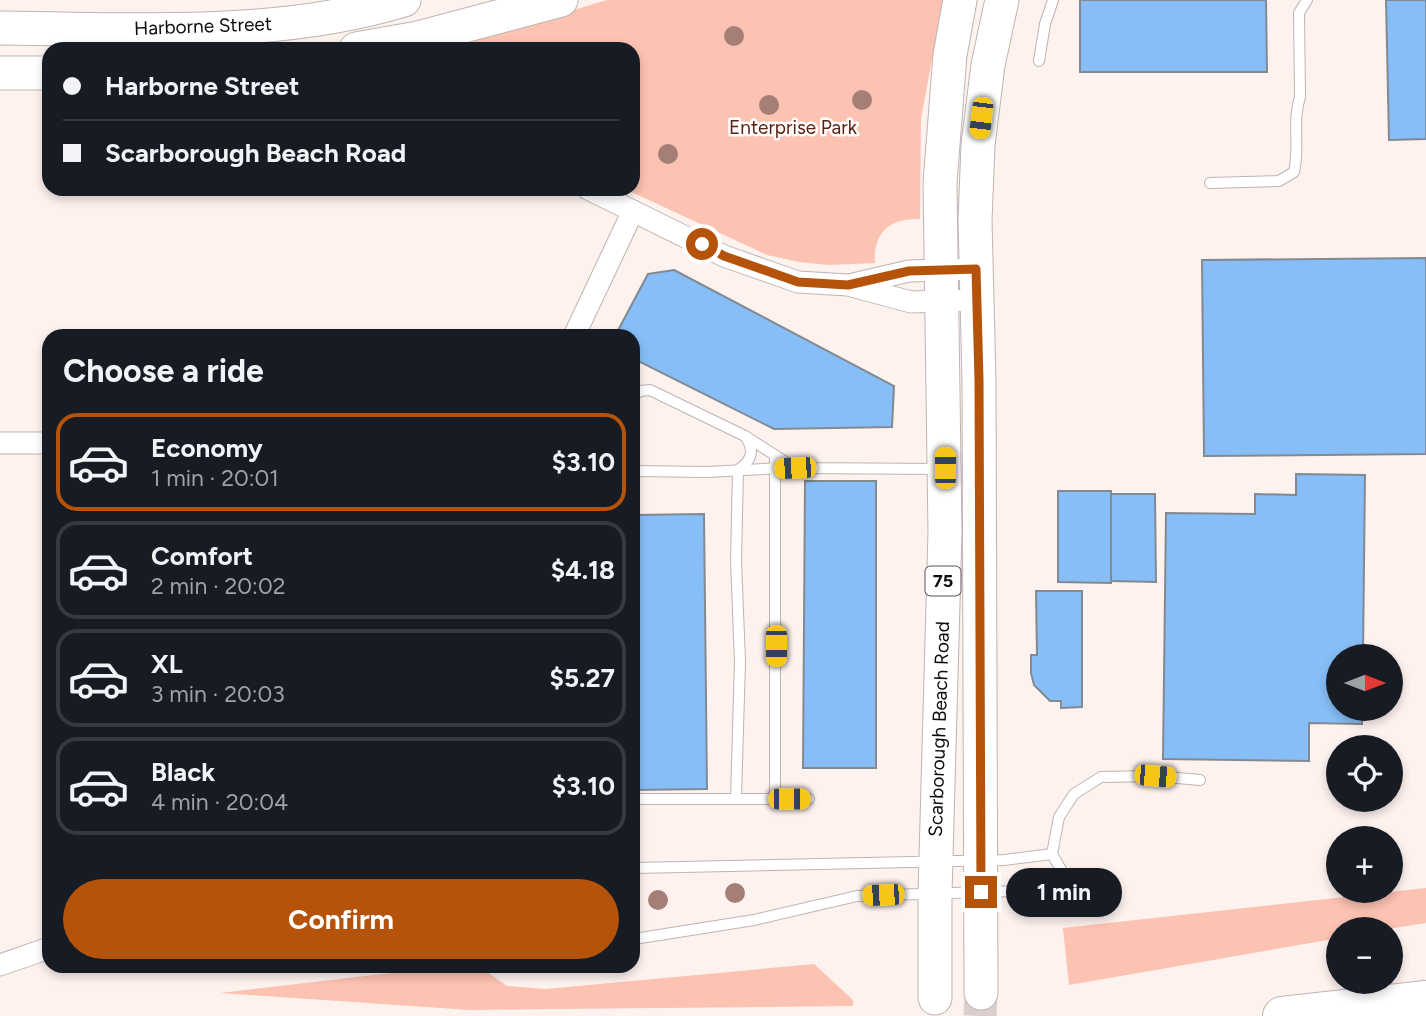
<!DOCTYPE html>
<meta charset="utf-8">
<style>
body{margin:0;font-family:Figtree,sans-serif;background:#242831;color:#f1f3f6;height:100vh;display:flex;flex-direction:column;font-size:26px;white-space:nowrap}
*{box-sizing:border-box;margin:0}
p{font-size:23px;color:#9ea1a6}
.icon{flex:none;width:38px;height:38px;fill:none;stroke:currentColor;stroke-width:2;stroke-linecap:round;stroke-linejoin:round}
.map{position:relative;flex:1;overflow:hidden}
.panel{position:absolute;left:42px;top:329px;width:598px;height:644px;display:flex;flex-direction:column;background:#171b24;border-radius:21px;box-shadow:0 4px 10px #0003}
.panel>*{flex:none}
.hud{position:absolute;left:42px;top:42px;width:598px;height:154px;border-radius:21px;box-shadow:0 4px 10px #0003;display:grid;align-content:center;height:154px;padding:0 21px;background:#171b24}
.needle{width:46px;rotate:90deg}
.controls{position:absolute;left:1326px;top:644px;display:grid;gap:14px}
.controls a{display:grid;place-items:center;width:77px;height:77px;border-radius:50%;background:#171b24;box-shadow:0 4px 10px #0003;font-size:35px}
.end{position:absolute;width:32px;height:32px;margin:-16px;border:9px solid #b45309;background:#fff;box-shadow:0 0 0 4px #fff}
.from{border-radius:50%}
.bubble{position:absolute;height:49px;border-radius:24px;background:#171b24;box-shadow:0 4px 10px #0003;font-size:23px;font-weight:700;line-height:49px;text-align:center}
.car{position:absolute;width:21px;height:42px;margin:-21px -10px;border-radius:9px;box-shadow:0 0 5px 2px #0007;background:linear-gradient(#f5c518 24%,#345 0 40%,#f5c518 0 76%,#345 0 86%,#f5c518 0)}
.hud b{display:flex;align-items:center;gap:24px;height:66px;font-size:26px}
.hud b+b{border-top:2px solid #363941}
.hud i{width:18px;height:18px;background:#f1f3f6}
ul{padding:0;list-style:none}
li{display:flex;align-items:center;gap:21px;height:98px;margin:0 14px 10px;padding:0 7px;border:4px solid #363941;border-radius:21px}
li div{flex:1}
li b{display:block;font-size:26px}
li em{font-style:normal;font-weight:700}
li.on{border-color:#b45309}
li>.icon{width:63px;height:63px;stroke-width:1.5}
h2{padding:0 21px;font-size:32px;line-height:84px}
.button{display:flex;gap:14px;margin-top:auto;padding:14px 21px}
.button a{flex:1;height:80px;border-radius:42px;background:#b45309;color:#fff;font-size:28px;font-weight:700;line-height:80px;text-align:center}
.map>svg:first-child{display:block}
.green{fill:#fcc2b2}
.building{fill:#87bef7;stroke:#828990;stroke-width:2}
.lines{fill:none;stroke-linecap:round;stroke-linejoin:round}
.primary-tunnel{stroke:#dacfcd;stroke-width:33;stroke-dasharray:33 17;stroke-linecap:butt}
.service-casing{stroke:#bfb4b1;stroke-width:12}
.minor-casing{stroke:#bfb4b1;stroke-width:23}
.primary-casing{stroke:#bfb4b1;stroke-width:35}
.motorway-casing{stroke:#bfb4b1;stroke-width:40}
.service{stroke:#fff;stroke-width:10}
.minor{stroke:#fff;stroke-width:21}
.primary{stroke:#fff;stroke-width:33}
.motorway{stroke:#fff;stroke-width:38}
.tree{fill:#a57f75}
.route{stroke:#b45309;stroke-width:9}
.labels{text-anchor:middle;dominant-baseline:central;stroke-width:5;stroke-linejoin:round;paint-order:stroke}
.shield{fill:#fff;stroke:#575454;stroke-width:2}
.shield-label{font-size:18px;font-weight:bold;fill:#0f0b0a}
.street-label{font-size:19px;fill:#0f0b0a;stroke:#fff}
.park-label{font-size:19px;fill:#5d2111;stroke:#fff}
</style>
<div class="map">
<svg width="1426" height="1016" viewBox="0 0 1426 1016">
<rect width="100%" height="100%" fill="#fef2ef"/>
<g class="green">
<path d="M607 0H943L921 119 920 219C890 218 873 232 875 263L829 265 799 262 767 255 625 189H634V49H442Z"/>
<path d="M1426 888V923L1388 929H1339V938L1069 985 1063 928Z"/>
<path d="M814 964 853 1000V1006L470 1010 220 993 450 966H479L507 986 546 989Z"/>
</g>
<g class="building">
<path d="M1080 0H1266L1267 72H1080Z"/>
<path d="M1386 0H1426V139L1389 140Z"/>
<path d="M1426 258V454L1204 456 1202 260Z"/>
<path d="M674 270 894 386 892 427 774 429 634 359V336H615L648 274Z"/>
<path d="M1296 474 1365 475 1363 656H1339V709H1362V724L1309 723V761L1163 759 1166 513 1255 514V494L1296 495Z"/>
<path d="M805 481H876V768H803Z"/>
<path d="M1058 491H1111V583L1058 582Z"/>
<path d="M1111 494H1155L1156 582 1111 581Z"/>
<path d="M704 514 707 789 634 790V515Z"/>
<path d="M1036 591H1082V707L1061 708V701H1050L1034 685 1031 673V655H1037Z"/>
</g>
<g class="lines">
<path class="primary-tunnel" d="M980 1016 981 993"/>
<g class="service-casing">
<g id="service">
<path d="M1039 61 1045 24 1053 0"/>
<path d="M1210 183 1279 181 1294 172C1300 147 1292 121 1300 97L1299 13 1307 0"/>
<path d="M634 396 640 391 650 390 745 436 795 468 942 469"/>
<path d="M775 455V799"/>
<path d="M634 471 707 472 782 468"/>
<path d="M736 798 740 661 736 561 738 470C752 461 755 450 745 436"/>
<path d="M634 799H809"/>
<path d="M634 868 1004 860 1052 854"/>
<path d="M1070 885 1052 854 1059 817 1074 794 1101 777 1155 776 1200 780"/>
<path d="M634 939 754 920 857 896 1016 891 1108 882"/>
</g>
</g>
<g class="minor-casing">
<g id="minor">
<path d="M588 189 724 256 798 282 848 285 911 302 977 300"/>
<path d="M853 284 909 271 976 269"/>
<path d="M574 336 633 211"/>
<path d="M0 443H49"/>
<path d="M0 965 49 948"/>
</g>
</g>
<g class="primary-casing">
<g id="primary">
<path d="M0 28C134 29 275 39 404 0"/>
<path d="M356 49 418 38 561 0"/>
<path d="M0 73H49"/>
<path d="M981 993 979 380 975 220 978 145 988 65 1002 0"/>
<path d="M935 998V893L945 532 940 183 950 55 960 0"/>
</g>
</g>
<g class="motorway-casing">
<path id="motorway" d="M1282 1016 1426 1000"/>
</g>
<use href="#service" class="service"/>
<use href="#minor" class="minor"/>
<use href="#primary" class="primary"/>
<use href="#motorway" class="motorway"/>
</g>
<g class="tree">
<circle cx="734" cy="36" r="10"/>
<circle cx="862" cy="100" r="10"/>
<circle cx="769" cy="105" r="10"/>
<circle cx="668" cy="154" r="10"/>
<circle cx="735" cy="893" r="10"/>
<circle cx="658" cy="900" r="10"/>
</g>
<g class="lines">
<path class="route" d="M702 244 724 256 798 282 848 285 909 271 976 269 979 380 981 892"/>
</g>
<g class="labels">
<rect class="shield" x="925.5" y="566.5" width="35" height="29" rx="5"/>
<g class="shield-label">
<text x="943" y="581">75</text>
</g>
<g class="street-label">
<text transform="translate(203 26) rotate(-2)">Harborne Street</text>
<text transform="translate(939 729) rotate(-88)">Scarborough Beach Road</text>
</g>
<g class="park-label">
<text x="793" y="127">Enterprise Park</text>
</g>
</g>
</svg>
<div class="controls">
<a><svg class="needle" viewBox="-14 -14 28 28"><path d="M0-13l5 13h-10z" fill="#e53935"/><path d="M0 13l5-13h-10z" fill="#9ea1a6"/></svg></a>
<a><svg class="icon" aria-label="locate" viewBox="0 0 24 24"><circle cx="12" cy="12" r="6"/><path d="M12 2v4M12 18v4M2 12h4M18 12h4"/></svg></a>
<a>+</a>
<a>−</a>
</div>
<i class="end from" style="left:702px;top:244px"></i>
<i class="end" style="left:981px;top:892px"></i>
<div class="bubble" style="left:1006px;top:868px;width:116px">1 min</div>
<i class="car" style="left:981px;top:118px;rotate:187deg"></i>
<i class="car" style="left:795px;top:468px;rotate:268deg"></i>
<i class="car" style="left:945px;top:468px;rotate:0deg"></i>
<i class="car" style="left:776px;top:646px;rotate:180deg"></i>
<i class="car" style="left:1155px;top:776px;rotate:95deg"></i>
<i class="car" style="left:789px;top:799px;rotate:90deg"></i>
<i class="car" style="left:883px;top:895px;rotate:268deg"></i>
<div class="hud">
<b><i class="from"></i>Harborne Street</b>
<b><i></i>Scarborough Beach Road</b>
</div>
<section class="panel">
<h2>Choose a ride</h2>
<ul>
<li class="on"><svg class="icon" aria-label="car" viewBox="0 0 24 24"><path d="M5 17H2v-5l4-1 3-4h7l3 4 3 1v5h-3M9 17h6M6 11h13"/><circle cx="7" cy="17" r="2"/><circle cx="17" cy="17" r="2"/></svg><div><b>Economy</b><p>1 min · 20:01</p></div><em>$3.10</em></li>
<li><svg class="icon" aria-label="car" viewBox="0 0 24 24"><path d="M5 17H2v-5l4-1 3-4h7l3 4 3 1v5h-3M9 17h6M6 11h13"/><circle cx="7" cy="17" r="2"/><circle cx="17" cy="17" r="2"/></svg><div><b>Comfort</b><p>2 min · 20:02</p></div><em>$4.18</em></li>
<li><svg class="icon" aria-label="car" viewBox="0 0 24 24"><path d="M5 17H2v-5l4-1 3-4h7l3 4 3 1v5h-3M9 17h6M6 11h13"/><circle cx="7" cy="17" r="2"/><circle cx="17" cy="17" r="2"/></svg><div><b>XL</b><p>3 min · 20:03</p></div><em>$5.27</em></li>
<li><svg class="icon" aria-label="car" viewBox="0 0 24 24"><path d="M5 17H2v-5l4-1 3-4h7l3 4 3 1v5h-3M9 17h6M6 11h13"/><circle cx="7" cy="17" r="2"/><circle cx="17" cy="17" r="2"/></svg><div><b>Black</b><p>4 min · 20:04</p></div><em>$3.10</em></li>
</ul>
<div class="button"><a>Confirm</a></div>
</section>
</div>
